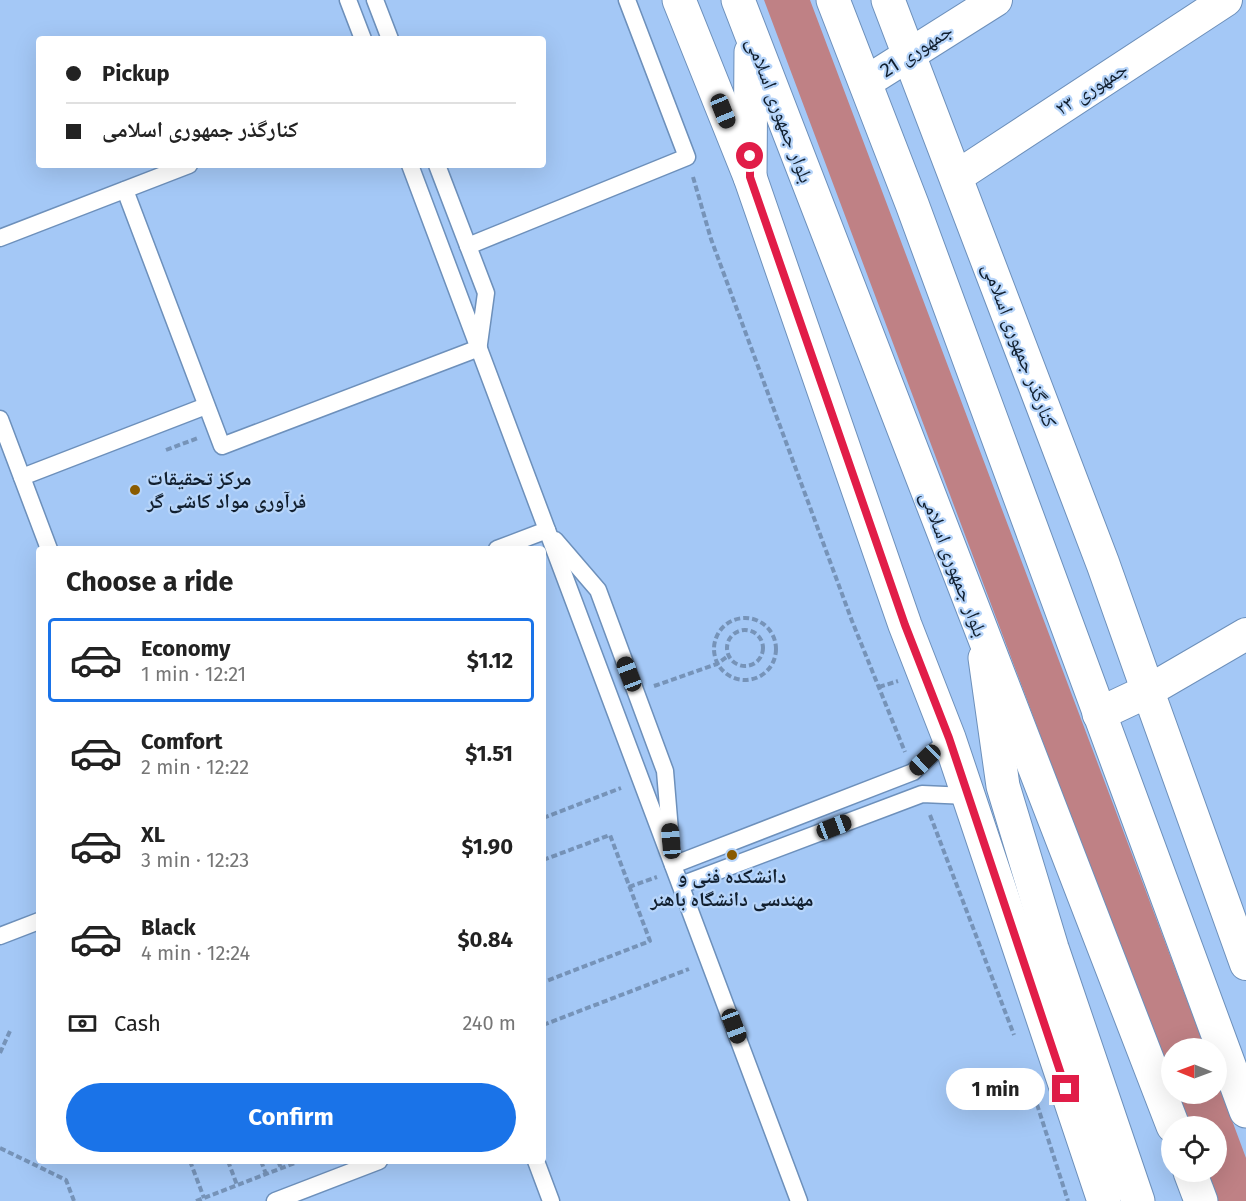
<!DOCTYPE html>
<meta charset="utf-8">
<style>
body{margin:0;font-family:"Fira Sans","Noto Naskh Arabic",sans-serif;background:#f2f2f2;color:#222;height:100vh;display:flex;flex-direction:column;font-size:22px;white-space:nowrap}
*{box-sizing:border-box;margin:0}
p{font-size:20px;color:#767676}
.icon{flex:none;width:33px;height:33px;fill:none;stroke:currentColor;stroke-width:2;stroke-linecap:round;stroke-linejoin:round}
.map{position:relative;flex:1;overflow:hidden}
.panel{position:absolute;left:36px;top:546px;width:510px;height:618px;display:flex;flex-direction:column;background:#fff;border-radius:6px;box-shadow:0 6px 24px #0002}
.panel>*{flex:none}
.guide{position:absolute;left:36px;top:36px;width:510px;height:132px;border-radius:6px;box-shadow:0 6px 24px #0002;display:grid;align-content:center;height:132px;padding:0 30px;background:#fff}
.needle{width:39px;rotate:271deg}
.fabs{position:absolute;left:1161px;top:1038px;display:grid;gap:12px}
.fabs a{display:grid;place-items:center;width:66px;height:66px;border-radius:50%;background:#fff;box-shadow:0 6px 24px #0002;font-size:30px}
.end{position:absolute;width:27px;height:27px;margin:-14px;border:8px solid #e11d48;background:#fff;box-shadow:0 0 0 3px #fff}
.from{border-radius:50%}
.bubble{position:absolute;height:42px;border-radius:21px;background:#fff;box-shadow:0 6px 24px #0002;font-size:20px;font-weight:700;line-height:42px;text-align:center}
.car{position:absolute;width:18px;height:36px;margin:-18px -9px;border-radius:8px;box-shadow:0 0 4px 2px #0007;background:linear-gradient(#222 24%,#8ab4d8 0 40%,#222 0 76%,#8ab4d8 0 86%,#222 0)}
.guide b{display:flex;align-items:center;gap:21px;height:57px;font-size:22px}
.guide b+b{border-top:2px solid #e0e0e0}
.guide i{width:15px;height:15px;background:#222}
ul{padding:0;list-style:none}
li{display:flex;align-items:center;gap:18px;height:84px;margin:0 12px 9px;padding:0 18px;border:3px solid transparent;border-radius:6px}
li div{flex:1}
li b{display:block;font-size:22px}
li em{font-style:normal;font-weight:700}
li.current{border-color:#1a73e8}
li>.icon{width:54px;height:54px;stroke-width:1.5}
h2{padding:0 30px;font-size:27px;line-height:72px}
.pay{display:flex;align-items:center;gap:15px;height:66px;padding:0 30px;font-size:22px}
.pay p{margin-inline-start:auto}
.primary-button{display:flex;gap:12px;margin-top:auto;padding:12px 30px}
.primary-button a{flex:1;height:69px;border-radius:36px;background:#1a73e8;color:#fff;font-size:24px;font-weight:700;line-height:69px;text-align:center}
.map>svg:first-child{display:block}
.green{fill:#bf8185}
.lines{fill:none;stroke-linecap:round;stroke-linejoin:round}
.lane-casing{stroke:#6d90bb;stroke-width:19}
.street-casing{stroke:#6d90bb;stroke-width:34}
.secondary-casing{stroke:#6d90bb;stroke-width:35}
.primary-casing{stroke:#6d90bb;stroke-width:35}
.path{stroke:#7693b8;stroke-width:4;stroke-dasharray:6 3;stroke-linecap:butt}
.lane{stroke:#fff;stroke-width:16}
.street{stroke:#fff;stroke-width:32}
.secondary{stroke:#fff;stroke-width:33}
.primary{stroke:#fff;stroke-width:33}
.route{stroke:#e11d48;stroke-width:8}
.poi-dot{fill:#8a5b00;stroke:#b7d5fa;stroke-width:2}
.labels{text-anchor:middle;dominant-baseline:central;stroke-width:4.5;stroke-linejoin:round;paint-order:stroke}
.street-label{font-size:20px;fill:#111f2f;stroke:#b7d5fa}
.poi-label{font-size:20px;font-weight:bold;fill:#111f2f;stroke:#b7d5fa;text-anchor:start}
</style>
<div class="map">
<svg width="1246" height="1201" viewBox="0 0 1246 1201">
<rect width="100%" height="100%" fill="#a4c8f6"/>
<g class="green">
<path d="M764 0H810L1205 1048H1172L1171 1083Z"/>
<path d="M1217 1080 1246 1158V1201H1216L1205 1172H1216V1126H1188L1175 1094H1216Z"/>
</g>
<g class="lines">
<g class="lane-casing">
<g id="lane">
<path d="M348 0 363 39"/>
<path d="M375 0 390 39"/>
<path d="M410 165 799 1201"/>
<path d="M437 165 486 293 479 344"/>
<path d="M125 190 222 446 479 348"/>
<path d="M0 238 189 165"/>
<path d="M468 246 687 157 627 0"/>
<path d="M0 419 49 549"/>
<path d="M22 477 206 406"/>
<path d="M555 540 598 590 665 771 671 843"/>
<path d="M497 549 547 530"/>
<path d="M673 865 913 772 949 738"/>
<path d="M681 885 922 794 968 796"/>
<path d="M0 936 39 921"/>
<path d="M536 1161 551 1201"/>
<path d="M275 1201 379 1161"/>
</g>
</g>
<g class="street-casing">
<g id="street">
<path d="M866 82 996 0"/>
<path d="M956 177 1226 0"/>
<path d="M1246 634 1148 691 1246 964"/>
</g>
</g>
<g class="secondary-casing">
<g id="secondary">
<path d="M679 0 750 177 905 625 949 738 1104 1201"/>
<path d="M888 0 1103 564 1148 691"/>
<path d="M985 658 1003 786 1052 948 1138 1201"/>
</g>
</g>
<g class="primary-casing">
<g id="primary">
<path d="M738 0 1173 1126"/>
<path d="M833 0 912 204 1246 1111"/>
<path d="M750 177 751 52"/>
<path d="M1099 714 1148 691"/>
<path d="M1190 1172 1201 1201"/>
</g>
</g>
<g class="path">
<path d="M693 177 711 239 852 621 905 752"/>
<path d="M166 450 198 438"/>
<circle cx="745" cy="649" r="31"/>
<circle cx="745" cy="648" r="18"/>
<path d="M654 686 717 664 728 656"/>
<path d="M879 687 898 681"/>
<path d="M930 815 1014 1035"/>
<path d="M543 818 621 788"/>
<path d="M543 860 610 835 650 941 544 982 543 980"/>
<path d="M629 887 657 877"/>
<path d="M543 1025 689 969"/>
<path d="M0 1053 10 1031"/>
<path d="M1026 1070 1068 1201"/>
<path d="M0 1148 66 1180 74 1201"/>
<path d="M190 1161 204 1198"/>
<path d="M228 1161 237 1185"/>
<path d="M261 1161 266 1174"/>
<path d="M278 1161 281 1168"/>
<path d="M196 1201 300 1161"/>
</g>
<use href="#lane" class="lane"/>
<use href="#street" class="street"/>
<use href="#secondary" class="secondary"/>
<use href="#primary" class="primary"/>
</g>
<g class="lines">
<path class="route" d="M750 156V177L905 625 949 738 1066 1089"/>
</g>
<g class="poi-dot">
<circle cx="135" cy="490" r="6"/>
<circle cx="732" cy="855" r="6"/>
</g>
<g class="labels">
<g class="street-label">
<text transform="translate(916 50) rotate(-33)">جمهوری 21</text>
<text transform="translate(1091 88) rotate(-33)">۲۳ جمهوری</text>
<text transform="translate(780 110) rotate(69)">بلوار جمهوری اسلامی</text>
<text transform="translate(1020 345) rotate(69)">کنارگذر جمهوری اسلامی</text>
<text transform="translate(954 564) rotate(69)">بلوار جمهوری اسلامی</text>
</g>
<g class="poi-label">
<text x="147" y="478">مرکز تحقیقات<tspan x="147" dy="23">فرآوری مواد کاشی گر</tspan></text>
<text x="732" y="876" text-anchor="middle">دانشکده فنی و<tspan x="732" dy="23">مهندسی دانشگاه باهنر</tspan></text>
</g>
</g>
</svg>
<div class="fabs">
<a><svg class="needle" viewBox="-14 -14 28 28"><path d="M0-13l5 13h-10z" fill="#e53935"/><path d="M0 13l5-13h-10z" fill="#767676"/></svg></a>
<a><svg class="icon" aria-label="locate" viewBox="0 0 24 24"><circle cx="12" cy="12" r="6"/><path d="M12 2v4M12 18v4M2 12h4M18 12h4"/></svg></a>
</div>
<i class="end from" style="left:750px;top:156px"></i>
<i class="end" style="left:1066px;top:1089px"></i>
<div class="bubble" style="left:946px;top:1068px;width:99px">1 min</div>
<i class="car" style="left:723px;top:111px;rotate:158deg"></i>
<i class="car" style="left:629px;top:674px;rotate:339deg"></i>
<i class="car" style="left:925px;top:760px;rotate:226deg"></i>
<i class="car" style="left:834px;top:827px;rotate:69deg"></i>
<i class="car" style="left:671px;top:841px;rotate:355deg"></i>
<i class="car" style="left:734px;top:1026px;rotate:159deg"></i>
<div class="guide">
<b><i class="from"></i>Pickup</b>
<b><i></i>کنارگذر جمهوری اسلامی</b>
</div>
<section class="panel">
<h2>Choose a ride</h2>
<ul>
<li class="current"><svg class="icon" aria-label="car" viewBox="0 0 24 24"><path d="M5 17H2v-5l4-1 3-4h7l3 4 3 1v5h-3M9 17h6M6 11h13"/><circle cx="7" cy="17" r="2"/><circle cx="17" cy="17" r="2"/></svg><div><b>Economy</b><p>1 min · 12:21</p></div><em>$1.12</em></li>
<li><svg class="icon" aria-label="car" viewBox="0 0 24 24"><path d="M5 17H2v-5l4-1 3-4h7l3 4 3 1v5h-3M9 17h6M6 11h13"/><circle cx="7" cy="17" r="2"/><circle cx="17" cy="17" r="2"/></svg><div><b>Comfort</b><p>2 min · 12:22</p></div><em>$1.51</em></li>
<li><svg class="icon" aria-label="car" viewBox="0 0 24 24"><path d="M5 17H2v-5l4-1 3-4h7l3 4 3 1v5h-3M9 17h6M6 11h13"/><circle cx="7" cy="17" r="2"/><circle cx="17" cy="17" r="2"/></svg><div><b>XL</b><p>3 min · 12:23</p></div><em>$1.90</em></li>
<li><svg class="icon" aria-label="car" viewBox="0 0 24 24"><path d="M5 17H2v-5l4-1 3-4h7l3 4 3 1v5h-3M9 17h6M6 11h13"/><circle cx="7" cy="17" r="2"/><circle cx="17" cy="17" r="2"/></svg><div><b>Black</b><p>4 min · 12:24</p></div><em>$0.84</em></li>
</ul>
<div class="pay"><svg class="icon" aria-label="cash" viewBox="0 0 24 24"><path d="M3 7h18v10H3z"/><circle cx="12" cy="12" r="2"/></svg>Cash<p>240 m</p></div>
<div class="primary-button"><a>Confirm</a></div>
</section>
</div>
